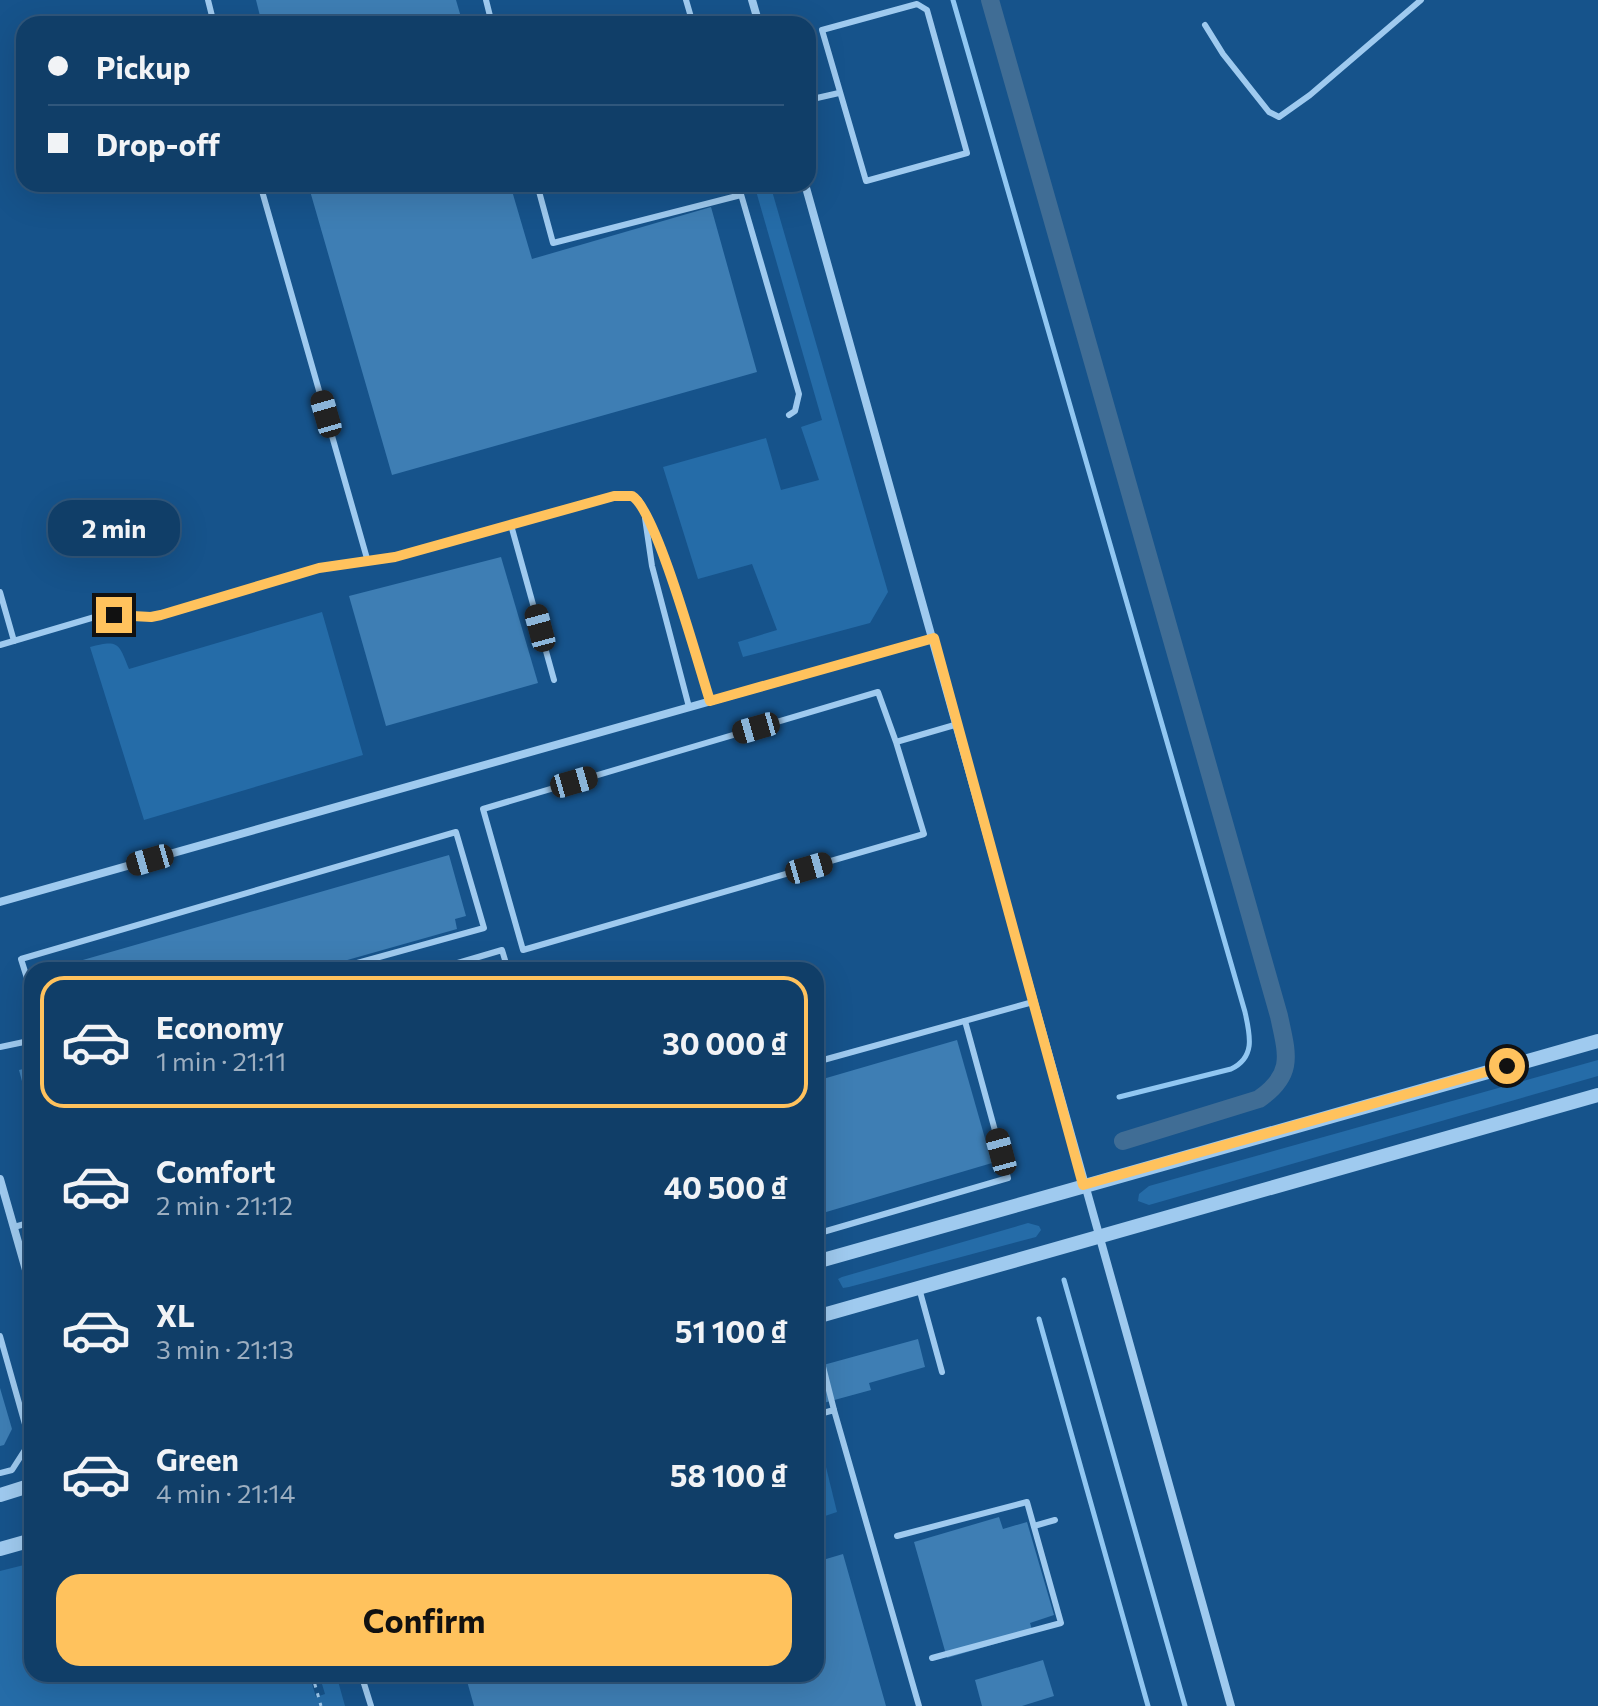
<!DOCTYPE html>
<meta charset="utf-8">
<style>
body{margin:0;font-family:Commissioner,sans-serif;background:#1e4971;color:#f1f3f6;height:100vh;display:flex;flex-direction:column;font-size:30px;white-space:nowrap}
*{box-sizing:border-box;margin:0}
p{font-size:26px;color:#9caec0}
.icon{flex:none;width:44px;height:44px;fill:none;stroke:currentColor;stroke-width:2;stroke-linecap:round;stroke-linejoin:round}
.map{position:relative;flex:1;overflow:hidden}
.side{position:absolute;left:24px;top:962px;width:800px;height:720px;display:flex;flex-direction:column;background:#103e68;border-radius:24px;box-shadow:0 8px 32px #0002,0 0 0 2px #30577c}
.side>*{flex:none}
.hud{position:absolute;left:16px;top:16px;width:800px;height:176px;border-radius:24px;box-shadow:0 8px 32px #0002,0 0 0 2px #30577c;display:grid;align-content:center;height:176px;padding:0 32px;background:#103e68}
.end{position:absolute;width:36px;height:36px;margin:-18px;border:10px solid #ffc25d;background:#111;box-shadow:0 0 0 4px #111}
.from{border-radius:50%}
.bubble{position:absolute;height:56px;border-radius:24px;background:#103e68;box-shadow:0 8px 32px #0002,0 0 0 2px #30577c;font-size:26px;font-weight:700;line-height:56px;text-align:center}
.car{position:absolute;width:24px;height:48px;margin:-24px -12px;border-radius:10px;box-shadow:0 0 6px 2px #0007;background:linear-gradient(#222 24%,#8ab4d8 0 40%,#222 0 76%,#8ab4d8 0 86%,#222 0)}
.hud b{display:flex;align-items:center;gap:28px;height:76px;font-size:30px}
.hud b+b{border-top:2px solid #30577c}
.hud i{width:20px;height:20px;background:#f1f3f6}
ul{padding:14px 0 0;list-style:none}
li{display:flex;align-items:center;gap:24px;height:132px;margin:0 16px 12px;padding:0 16px;border:4px solid transparent;border-radius:24px}
li div{flex:1}
li b{display:block;font-size:30px}
li em{font-style:normal;font-weight:700}
li.on{border-color:#ffc25d}
li>.icon{width:72px;height:72px;stroke-width:1.5}
.cta{display:flex;gap:16px;margin-top:auto;padding:16px 32px}
.cta a{flex:1;height:92px;border-radius:24px;background:#ffc25d;color:#111;font-size:32px;font-weight:700;line-height:92px;text-align:center}
.map>svg:first-child{display:block}
.green{fill:#256ca8}
.lines{fill:none;stroke-linecap:round;stroke-linejoin:round}
.stream{stroke:#91c7f2;stroke-width:5}
.canal{stroke:#406d95;stroke-width:18}
.building{fill:#3e7eb4}
.path{stroke:#9fcaef;stroke-width:3;stroke-dasharray:4 6;stroke-linecap:butt}
.service{stroke:#9fcaef;stroke-width:6}
.minor{stroke:#9fcaef;stroke-width:8}
.tertiary{stroke:#9fcaef;stroke-width:14}
.route{stroke:#ffc25d;stroke-width:10}
</style>
<div class="map">
<svg width="1598" height="1706" viewBox="0 0 1598 1706">
<rect width="100%" height="100%" fill="#16538b"/>
<g class="green">
<path d="M754 184H770L888 592 870 623 743 657 738 642 777 630 752 564 698 579 663 467 766 438 781 490 819 480 801 427 822 420Z"/>
<path d="M322 612 363 755 144 820 90 647C119 639 119 644 129 669Z"/>
<path d="M1598 1060V1076L1149 1205 1138 1201 1139 1194 1149 1186Z"/>
<path d="M1028 1223 1039 1226 1041 1230 1036 1237 849 1287 843 1288 838 1279 842 1277Z"/>
<path d="M822 1461 825 1463 837 1512 816 1519V1463Z"/>
<path d="M32 1563V1674H309L316 1697 325 1694 319 1674H336L345 1706H0V1571Z"/>
</g>
<g class="lines">
<g class="stream">
<path d="M953 0 1245 1012C1250 1035 1256 1057 1231 1069L1119 1097"/>
<path d="M1064 1280 1185 1706"/>
<path d="M1039 1319 1148 1706"/>
</g>
<path class="canal" d="M990 0 1279 1016C1287 1054 1295 1074 1259 1099L1123 1141"/>
</g>
<g class="building">
<path d="M256 0H456L463 24H262Z"/>
<path d="M308 184H510L532 259 711 207 757 372 392 475Z"/>
<path d="M501 557 538 683 386 726 349 596Z"/>
<path d="M449 855 466 916 455 919 457 929 312 970H48Z"/>
<path d="M957 1040 992 1163 816 1215V1081Z"/>
<path d="M32 1067V1082L23 1085 19 1070Z"/>
<path d="M918 1339 925 1367 869 1383 871 1390 816 1405V1367Z"/>
<path d="M0 1388 12 1429 4 1445 0 1446Z"/>
<path d="M999 1517 1003 1529 1027 1522 1054 1615 1030 1623 1033 1633 947 1658 914 1542Z"/>
<path d="M843 1554 886 1706H474L465 1674H816V1562Z"/>
<path d="M1043 1660 1054 1696 1022 1706H982L975 1680Z"/>
</g>
<g class="lines">
<path class="path" d="M312 1674 321 1706"/>
<g class="service">
<path d="M208 0 214 24"/>
<path d="M486 0 492 24"/>
<path d="M686 0 693 24"/>
<path d="M917 4 927 10 967 153 866 181 822 30Z"/>
<path d="M1205 25 1223 54 1269 112 1279 117 1310 95 1421 0"/>
<path d="M808 100 839 93"/>
<path d="M260 184 368 562"/>
<path d="M537 184 553 243 741 195"/>
<path d="M738 184 799 394 795 411 789 415"/>
<path d="M645 518 652 566 689 707"/>
<path d="M511 525 554 680"/>
<path d="M0 592 14 641"/>
<path d="M0 645 105 614 151 617 161 615 319 568 395 557 626 494 638 499 642 505 668 566 710 701"/>
<path d="M896 742 878 692 483 809 523 950 924 834 896 742 958 724"/>
<path d="M434 970 502 950 508 970"/>
<path d="M32 994 21 959 456 832 484 928 332 970"/>
<path d="M0 1047 24 1042 32 1044"/>
<path d="M816 1062 1033 1002"/>
<path d="M32 1095 29 1096 32 1105"/>
<path d="M14 1227 32 1222"/>
<path d="M816 1234 1008 1178 965 1021"/>
<path d="M919 1288 942 1372"/>
<path d="M0 1336 30 1442 12 1470 0 1473"/>
<path d="M816 1339 834 1410"/>
<path d="M816 1415 834 1410 919 1706"/>
<path d="M1034 1526 1055 1520"/>
<path d="M897 1536 1027 1502 1061 1623 932 1658"/>
<path d="M361 1674 371 1706"/>
</g>
<g class="minor">
<path d="M752 0 759 24"/>
<path d="M805 184C949 691 1086 1199 1231 1706"/>
<path d="M0 902 934 638"/>
<path d="M0 1179 32 1291"/>
</g>
<g class="tertiary">
<path d="M816 1262 1598 1041"/>
<path d="M816 1317 1598 1095"/>
<path d="M0 1495 32 1485"/>
<path d="M0 1549 32 1540"/>
</g>
</g>
<g class="lines">
<path class="route" d="M114 615 151 617 161 615 319 568 395 557 614 496H632C656 509 699 667 710 701L934 638 1083 1185 1507 1066"/>
</g>
</svg>
<i class="end from" style="left:1507px;top:1066px"></i>
<i class="end" style="left:114px;top:615px"></i>
<div class="bubble" style="left:48px;top:500px;width:132px">2 min</div>
<i class="car" style="left:326px;top:414px;rotate:344deg"></i>
<i class="car" style="left:540px;top:628px;rotate:345deg"></i>
<i class="car" style="left:756px;top:728px;rotate:254deg"></i>
<i class="car" style="left:574px;top:782px;rotate:74deg"></i>
<i class="car" style="left:150px;top:860px;rotate:254deg"></i>
<i class="car" style="left:809px;top:868px;rotate:74deg"></i>
<i class="car" style="left:1001px;top:1152px;rotate:345deg"></i>
<div class="hud">
<b><i class="from"></i>Pickup</b>
<b><i></i>Drop-off</b>
</div>
<section class="side">
<ul>
<li class="on"><svg class="icon" aria-label="car" viewBox="0 0 24 24"><path d="M5 17H2v-5l4-1 3-4h7l3 4 3 1v5h-3M9 17h6M6 11h13"/><circle cx="7" cy="17" r="2"/><circle cx="17" cy="17" r="2"/></svg><div><b>Economy</b><p>1 min · 21:11</p></div><em>30 000 ₫</em></li>
<li><svg class="icon" aria-label="car" viewBox="0 0 24 24"><path d="M5 17H2v-5l4-1 3-4h7l3 4 3 1v5h-3M9 17h6M6 11h13"/><circle cx="7" cy="17" r="2"/><circle cx="17" cy="17" r="2"/></svg><div><b>Comfort</b><p>2 min · 21:12</p></div><em>40 500 ₫</em></li>
<li><svg class="icon" aria-label="car" viewBox="0 0 24 24"><path d="M5 17H2v-5l4-1 3-4h7l3 4 3 1v5h-3M9 17h6M6 11h13"/><circle cx="7" cy="17" r="2"/><circle cx="17" cy="17" r="2"/></svg><div><b>XL</b><p>3 min · 21:13</p></div><em>51 100 ₫</em></li>
<li><svg class="icon" aria-label="car" viewBox="0 0 24 24"><path d="M5 17H2v-5l4-1 3-4h7l3 4 3 1v5h-3M9 17h6M6 11h13"/><circle cx="7" cy="17" r="2"/><circle cx="17" cy="17" r="2"/></svg><div><b>Green</b><p>4 min · 21:14</p></div><em>58 100 ₫</em></li>
</ul>
<div class="cta"><a>Confirm</a></div>
</section>
</div>
